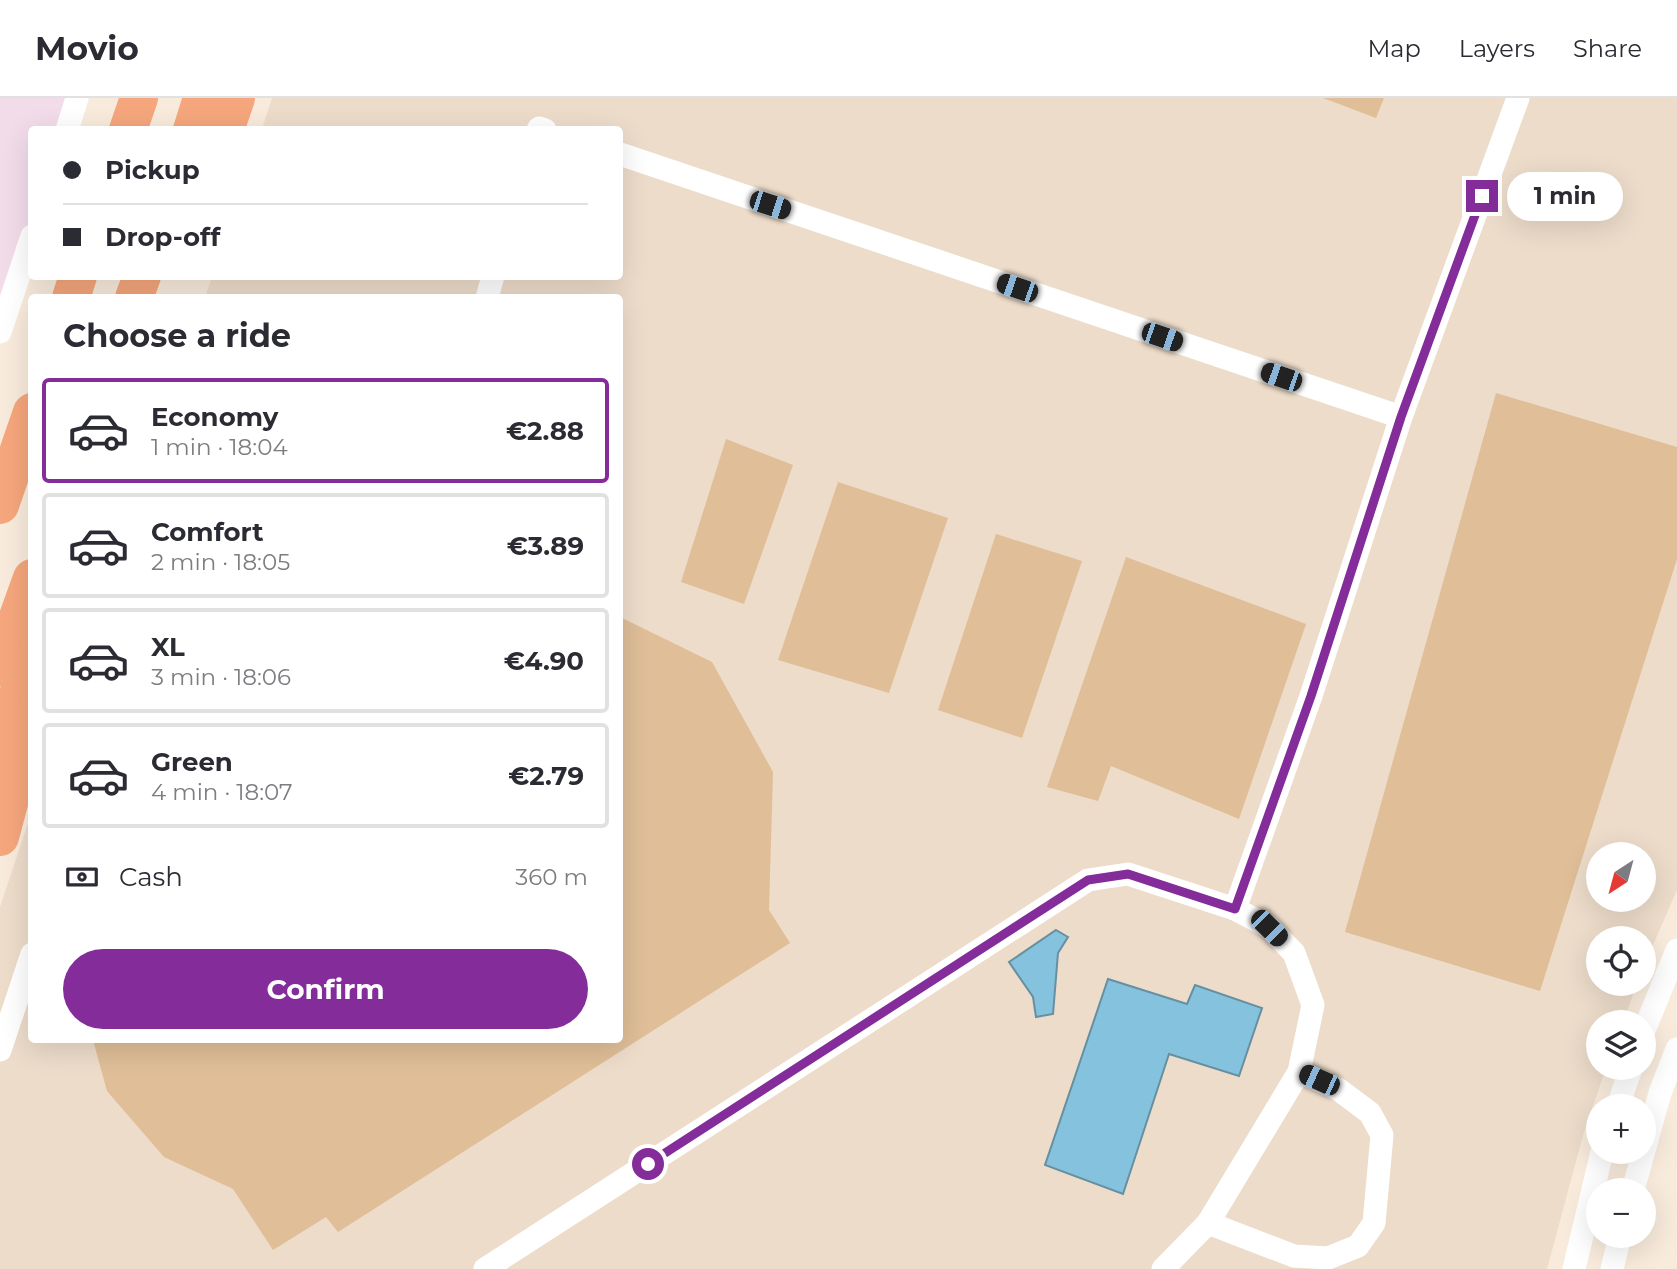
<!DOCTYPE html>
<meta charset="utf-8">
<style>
body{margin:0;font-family:Montserrat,sans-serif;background:#f7f7f7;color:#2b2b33;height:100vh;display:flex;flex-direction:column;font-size:26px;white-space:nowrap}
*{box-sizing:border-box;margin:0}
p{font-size:23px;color:#7c7c81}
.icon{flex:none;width:38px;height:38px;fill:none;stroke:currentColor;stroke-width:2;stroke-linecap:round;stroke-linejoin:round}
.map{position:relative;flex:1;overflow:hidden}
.sheet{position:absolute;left:28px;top:196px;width:595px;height:749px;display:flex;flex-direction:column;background:#fff;border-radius:7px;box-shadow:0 7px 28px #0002}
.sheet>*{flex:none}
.top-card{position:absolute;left:28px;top:28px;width:595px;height:154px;border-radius:7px;box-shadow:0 7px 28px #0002;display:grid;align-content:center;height:154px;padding:0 35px;background:#fff}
.needle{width:46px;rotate:216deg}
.buttons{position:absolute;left:1586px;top:744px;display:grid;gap:14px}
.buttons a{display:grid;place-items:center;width:70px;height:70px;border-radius:50%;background:#fff;box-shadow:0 7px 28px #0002;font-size:35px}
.end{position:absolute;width:32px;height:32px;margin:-16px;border:9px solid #832c9a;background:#fff;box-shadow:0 0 0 4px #fff}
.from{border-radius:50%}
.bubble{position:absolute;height:49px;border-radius:24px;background:#fff;box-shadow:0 7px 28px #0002;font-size:23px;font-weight:700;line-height:49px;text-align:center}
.car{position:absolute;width:21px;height:42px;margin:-21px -10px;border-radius:9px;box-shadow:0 0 5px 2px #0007;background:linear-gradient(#222 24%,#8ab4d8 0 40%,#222 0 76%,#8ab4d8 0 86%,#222 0)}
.top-card b{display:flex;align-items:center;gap:24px;height:66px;font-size:26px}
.top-card b+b{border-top:2px solid #e1e1e2}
.top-card i{width:18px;height:18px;background:#2b2b33}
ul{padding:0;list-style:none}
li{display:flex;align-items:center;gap:21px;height:105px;margin:0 14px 10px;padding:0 21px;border:4px solid #e1e1e2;border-radius:7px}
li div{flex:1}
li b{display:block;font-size:26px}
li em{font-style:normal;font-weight:700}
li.active{border-color:#832c9a}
li>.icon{width:63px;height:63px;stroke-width:1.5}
h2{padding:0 35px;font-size:32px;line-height:84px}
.pay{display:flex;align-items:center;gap:18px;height:77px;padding:0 35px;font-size:26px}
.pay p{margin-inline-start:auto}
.primary-button{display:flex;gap:14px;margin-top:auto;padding:14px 35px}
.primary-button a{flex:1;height:80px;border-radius:42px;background:#832c9a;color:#fff;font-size:28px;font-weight:700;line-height:80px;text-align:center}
header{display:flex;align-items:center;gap:42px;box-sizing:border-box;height:98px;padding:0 35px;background:#fff;border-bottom:2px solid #e1e1e2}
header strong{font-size:33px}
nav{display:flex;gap:38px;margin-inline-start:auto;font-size:24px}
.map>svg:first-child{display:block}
.industrial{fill:#f2dcea}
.education{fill:#eddcca;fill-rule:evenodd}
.green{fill:#dfbe98}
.water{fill:#85c2dd;stroke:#6690a1;stroke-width:2}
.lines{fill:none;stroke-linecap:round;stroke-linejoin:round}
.street{stroke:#fff;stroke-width:23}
.highway{stroke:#f5a67c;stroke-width:38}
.route{stroke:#832c9a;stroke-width:9}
</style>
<header>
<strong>Movio</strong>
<nav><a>Map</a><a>Layers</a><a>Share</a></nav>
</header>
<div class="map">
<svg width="1677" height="1171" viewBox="0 0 1677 1171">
<rect width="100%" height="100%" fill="#f8ebdc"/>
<path class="industrial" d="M0 0H80L70 31 32 32 31 142 0 234Z"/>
<path class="education" d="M272 0H1677V792L1643 870V840H1598V886H1637L1623 924H1598V970H1606L1584 1034 1547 1171H0V809L31 716 32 942H620V200L205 199 212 179 620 178V32L262 31ZM1598 756H1643V802H1598Z"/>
<g class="green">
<path d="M1323 0H1384L1376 20Z"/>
<path d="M1496 295 1677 349V461L1540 893 1345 834Z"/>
<path d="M726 341 793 367 744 506 681 484Z"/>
<path d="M838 384 948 420 889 595 778 562Z"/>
<path d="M996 436 1082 463 1022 640 938 612Z"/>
<path d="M1126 459 1306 526 1239 721 1111 668 1098 703 1047 689Z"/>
<path d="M620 519 712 564 773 674 769 812 790 845 338 1134 326 1119 273 1152 233 1091 164 1059 107 993 93 942H620Z"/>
</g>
<g class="water">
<path d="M1056 832 1068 839 1058 855 1053 916 1036 919 1033 899 1009 864Z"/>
<path d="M1108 881 1187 906 1195 887 1262 910 1239 978 1169 956 1123 1096 1045 1067Z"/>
</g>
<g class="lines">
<g class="street">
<path d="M67 32 77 0"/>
<path d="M538 32 539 30 545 32"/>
<path d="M620 56 1401 319"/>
<path d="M487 200 493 178"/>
<path d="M0 234 32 138"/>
<path d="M1235 811 1311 598 1401 319 1518 0"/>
<path d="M1643 935 1677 852"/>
<path d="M0 952 32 856"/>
<path d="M1618 1008 1631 970"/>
<path d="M1633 1092 1660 995 1677 951"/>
<path d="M1208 1125 1294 1158 1328 1160 1358 1148 1374 1125 1382 1037 1370 1015 1338 991 1299 974"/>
<path d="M485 1171 1088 782 1128 776 1235 811 1269 829 1294 855 1313 907 1299 974 1208 1125 1163 1171"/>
<path d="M1574 1171 1602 1054"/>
<path d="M1612 1171 1620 1138"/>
</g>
<g class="highway">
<path d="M128 32 139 0"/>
<path d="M192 32 202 0"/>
<path d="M225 32 236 0"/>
<path d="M71 200 78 178"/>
<path d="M134 200 142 178"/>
<path d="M0 407 32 314"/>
<path d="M0 569 32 480"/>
<path d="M3 645 15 603 32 564"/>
<path d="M0 739 32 618"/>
</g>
</g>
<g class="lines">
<path class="route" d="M648 1066 1088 782 1128 776 1235 811 1311 598 1401 319 1482 98"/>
</g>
</svg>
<div class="buttons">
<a><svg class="needle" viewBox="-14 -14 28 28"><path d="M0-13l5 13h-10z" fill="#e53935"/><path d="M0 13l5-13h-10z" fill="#7c7c81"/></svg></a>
<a><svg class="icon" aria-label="locate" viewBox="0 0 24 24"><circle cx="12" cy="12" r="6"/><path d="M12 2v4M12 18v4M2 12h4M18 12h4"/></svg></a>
<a><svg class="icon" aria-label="layers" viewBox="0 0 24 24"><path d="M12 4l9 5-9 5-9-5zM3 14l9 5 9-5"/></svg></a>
<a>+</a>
<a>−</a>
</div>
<i class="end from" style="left:648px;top:1066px"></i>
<i class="end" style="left:1482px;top:98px"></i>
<div class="bubble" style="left:1507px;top:74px;width:116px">1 min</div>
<i class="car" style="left:770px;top:107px;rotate:108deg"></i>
<i class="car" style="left:1017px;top:190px;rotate:289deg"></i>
<i class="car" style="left:1162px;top:239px;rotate:109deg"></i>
<i class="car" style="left:1281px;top:279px;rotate:289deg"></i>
<i class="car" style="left:1269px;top:830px;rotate:135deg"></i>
<i class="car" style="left:1319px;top:982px;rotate:294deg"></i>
<div class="top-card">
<b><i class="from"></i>Pickup</b>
<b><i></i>Drop-off</b>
</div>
<section class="sheet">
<h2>Choose a ride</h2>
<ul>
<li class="active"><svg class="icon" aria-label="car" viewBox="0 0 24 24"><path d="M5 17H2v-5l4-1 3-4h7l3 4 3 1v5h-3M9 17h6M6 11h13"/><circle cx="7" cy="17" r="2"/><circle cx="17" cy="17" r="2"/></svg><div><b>Economy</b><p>1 min · 18:04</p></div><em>€2.88</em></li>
<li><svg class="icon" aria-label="car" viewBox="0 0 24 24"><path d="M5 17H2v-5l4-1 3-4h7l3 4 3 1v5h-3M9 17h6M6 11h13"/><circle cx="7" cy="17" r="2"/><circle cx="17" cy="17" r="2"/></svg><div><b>Comfort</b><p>2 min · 18:05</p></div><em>€3.89</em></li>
<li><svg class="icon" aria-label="car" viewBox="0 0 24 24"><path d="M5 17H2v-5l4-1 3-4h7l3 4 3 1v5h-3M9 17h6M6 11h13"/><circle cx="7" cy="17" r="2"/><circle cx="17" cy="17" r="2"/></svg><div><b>XL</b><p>3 min · 18:06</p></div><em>€4.90</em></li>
<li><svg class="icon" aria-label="car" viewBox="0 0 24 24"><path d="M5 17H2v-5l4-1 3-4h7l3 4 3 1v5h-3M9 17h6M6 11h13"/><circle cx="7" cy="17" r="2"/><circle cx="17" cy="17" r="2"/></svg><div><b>Green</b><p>4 min · 18:07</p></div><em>€2.79</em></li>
</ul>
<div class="pay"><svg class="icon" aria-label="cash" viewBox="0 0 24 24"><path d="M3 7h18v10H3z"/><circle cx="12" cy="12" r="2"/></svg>Cash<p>360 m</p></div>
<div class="primary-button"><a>Confirm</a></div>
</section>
</div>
